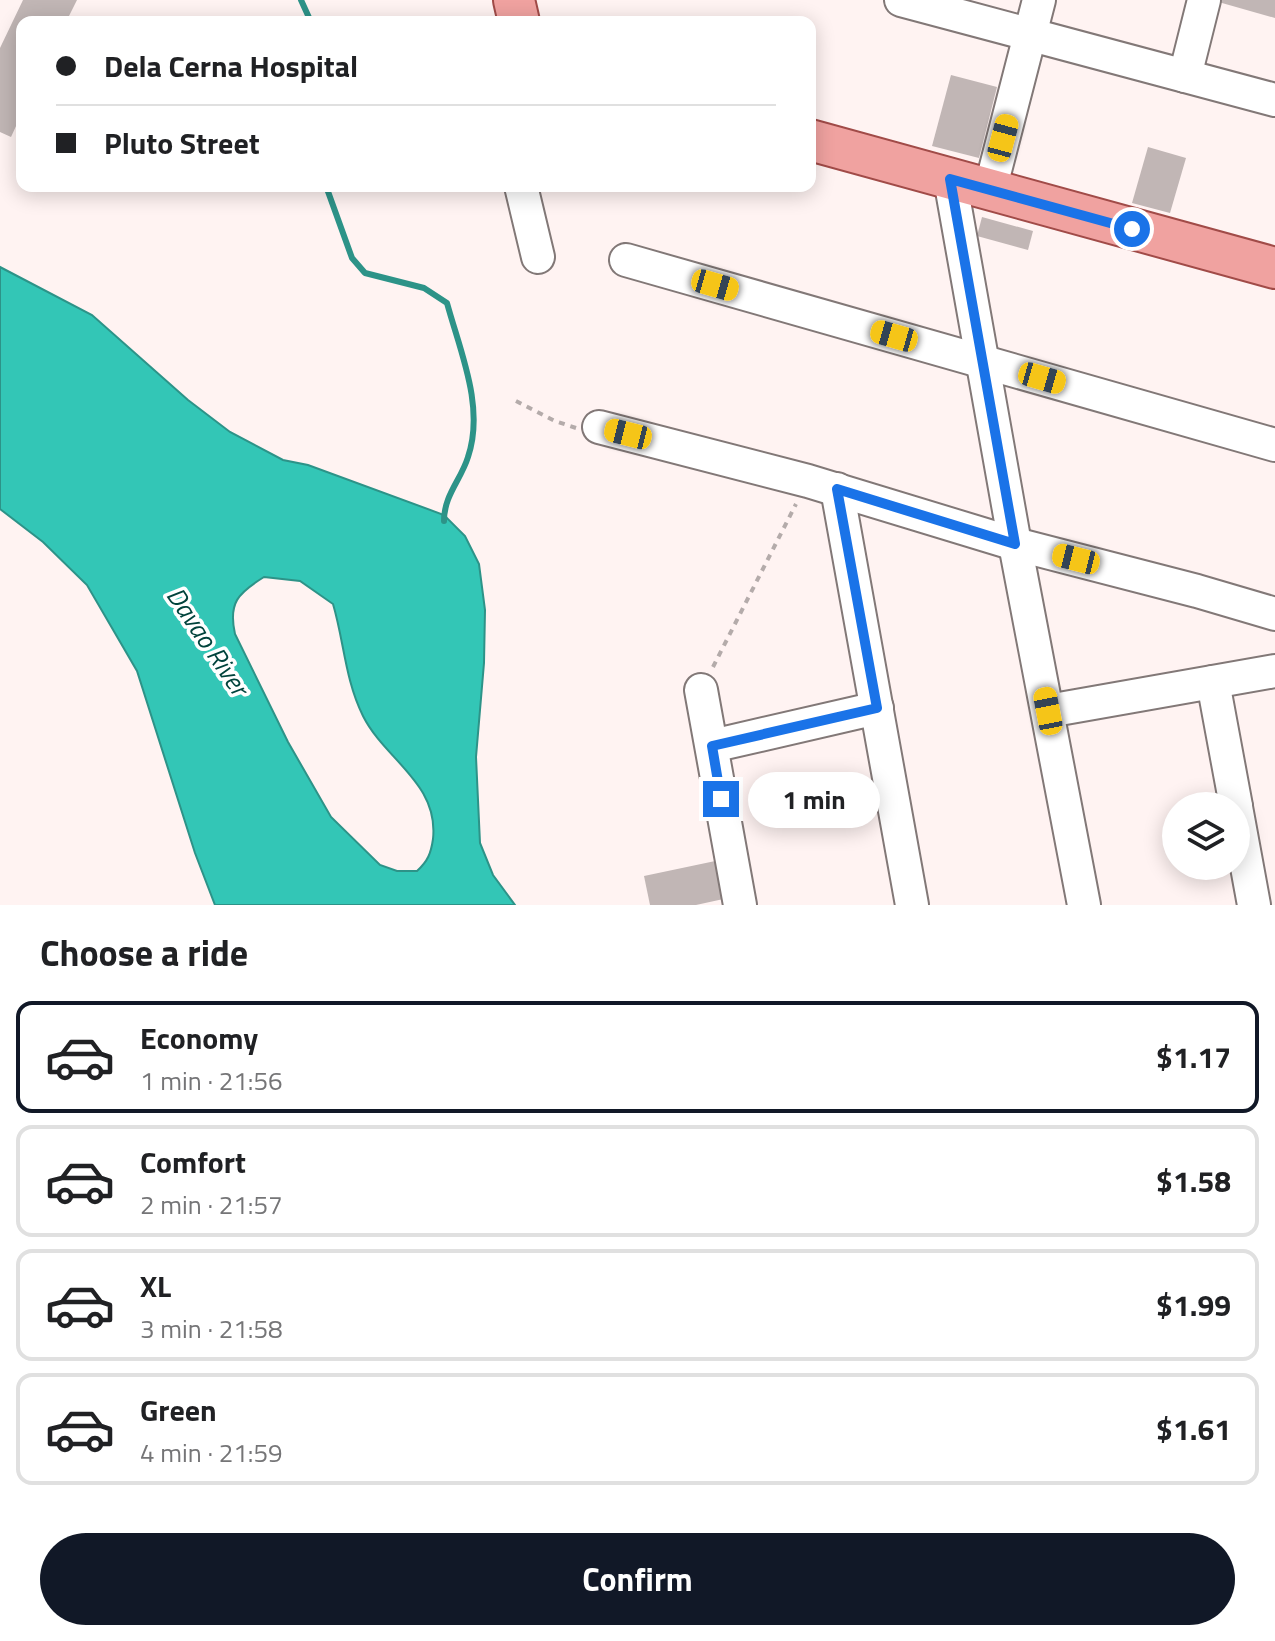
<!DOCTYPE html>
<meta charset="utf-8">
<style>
body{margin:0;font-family:"Titillium Web",sans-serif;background:#f6f6f6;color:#202124;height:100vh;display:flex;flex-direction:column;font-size:30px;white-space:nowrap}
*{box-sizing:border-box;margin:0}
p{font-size:26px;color:#757577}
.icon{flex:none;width:44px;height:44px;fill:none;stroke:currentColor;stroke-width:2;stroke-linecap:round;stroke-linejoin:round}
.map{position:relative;height:905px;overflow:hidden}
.details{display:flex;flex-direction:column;background:#fff;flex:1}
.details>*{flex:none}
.banner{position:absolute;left:16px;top:16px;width:800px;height:176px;border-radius:16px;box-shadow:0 4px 20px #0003;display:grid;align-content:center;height:176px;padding:0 40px;background:#fff}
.buttons{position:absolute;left:1162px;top:792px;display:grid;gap:16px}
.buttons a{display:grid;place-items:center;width:88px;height:88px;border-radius:50%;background:#fff;box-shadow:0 4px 20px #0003;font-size:40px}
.end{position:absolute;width:36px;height:36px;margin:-18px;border:10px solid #1a73e8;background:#fff;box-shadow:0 0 0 4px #fff}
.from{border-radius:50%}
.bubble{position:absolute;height:56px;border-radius:28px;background:#fff;box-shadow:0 4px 20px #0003;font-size:26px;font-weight:700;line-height:56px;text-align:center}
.car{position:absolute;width:24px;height:48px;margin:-24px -12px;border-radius:10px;box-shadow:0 0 6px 2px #0007;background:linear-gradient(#f5c518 24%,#345 0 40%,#f5c518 0 76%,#345 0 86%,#f5c518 0)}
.banner b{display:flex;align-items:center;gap:28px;height:76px;font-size:30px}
.banner b+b{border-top:2px solid #e0e0e0}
.banner i{width:20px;height:20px;background:#202124}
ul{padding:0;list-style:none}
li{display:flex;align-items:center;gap:24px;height:112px;margin:0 16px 12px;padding:0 24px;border:4px solid #e0e0e0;border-radius:16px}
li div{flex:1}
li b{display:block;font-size:30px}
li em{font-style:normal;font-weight:700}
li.current{border-color:#111827}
li>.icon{width:72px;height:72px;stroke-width:1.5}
h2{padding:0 40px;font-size:36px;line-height:96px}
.cta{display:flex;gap:16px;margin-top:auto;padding:16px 40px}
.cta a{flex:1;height:92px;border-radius:48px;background:#111827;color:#fff;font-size:32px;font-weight:700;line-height:92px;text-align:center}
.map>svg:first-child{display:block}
.water{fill:#33c6b6;stroke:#2d9388;stroke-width:2;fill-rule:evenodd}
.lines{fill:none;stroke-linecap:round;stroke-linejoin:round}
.stream{stroke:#2d9388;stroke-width:6}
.building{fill:#c1b6b5}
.minor-casing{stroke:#827877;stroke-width:36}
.major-casing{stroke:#a14b48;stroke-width:44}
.path{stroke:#b4abaa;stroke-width:4;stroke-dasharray:6 6;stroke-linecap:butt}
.minor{stroke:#fff;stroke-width:32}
.major{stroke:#f0a2a0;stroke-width:40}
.route{stroke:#1a73e8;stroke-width:10}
.labels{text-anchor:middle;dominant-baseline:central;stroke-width:7;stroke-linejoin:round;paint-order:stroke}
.water-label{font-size:26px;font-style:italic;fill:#00433c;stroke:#fff}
</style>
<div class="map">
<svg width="1275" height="905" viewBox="0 0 1275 905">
<rect width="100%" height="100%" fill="#fff3f2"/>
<path class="water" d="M0 267 92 315 188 400 230 432 283 460 308 465 444 515 465 536 479 564 485 610 484 663 476 757 480 843 493 875 515 905H215L195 853 137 671 87 585 43 542 0 509ZM264 577 300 581 333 604C344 641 345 680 363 716 385 760 439 783 433 839 431 853 428 861 417 871H397L380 865 331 817 288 742 235 634C228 603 238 593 264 577Z"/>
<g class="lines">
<g class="stream">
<path d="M301 0 311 22"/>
<path d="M326 186 352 258 365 273 424 288 447 303C460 351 485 407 468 457 461 480 444 495 444 521"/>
</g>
</g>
<g class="building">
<path d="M23 0H77L66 22H22V113L11 137 0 132V48Z"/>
<path d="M1215 0H1275V18L1215 1Z"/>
<path d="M951 75 997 87 979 158 932 146Z"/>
<path d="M1148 147 1186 158 1170 213 1132 203Z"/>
<path d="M982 217 1033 231 1028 250 977 236Z"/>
<path d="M720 860 728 898 696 905H650L644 876Z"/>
</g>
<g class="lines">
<g class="minor-casing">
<g id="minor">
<path d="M901 0 1275 100"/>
<path d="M1185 76 1204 0"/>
<path d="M950 179 1015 544 1084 905"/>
<path d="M521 186 538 257"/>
<path d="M990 190 1039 0"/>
<path d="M626 260 1275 445"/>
<path d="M599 427 808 481 1015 544 1197 591 1275 614"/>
<path d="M837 489 912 905"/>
<path d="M1213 682 1236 806"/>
<path d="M701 690 740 905"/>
<path d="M1048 711 1275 671"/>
<path d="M712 746 877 708"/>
<path d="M1236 807 1254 905"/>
</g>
</g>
<g class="major-casing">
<g id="major">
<path d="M514 0 519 22"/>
<path d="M810 140 1275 268"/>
</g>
</g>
<g class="path">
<path d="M516 401 555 421 576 428"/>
<path d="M713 667 796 504"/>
</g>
<use href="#minor" class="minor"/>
<use href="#major" class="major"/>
</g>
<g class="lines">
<path class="route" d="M721 799 712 746 877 708 837 489 1015 544 950 179 1132 229"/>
</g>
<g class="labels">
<g class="water-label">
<text transform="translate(208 641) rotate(56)">Davao River</text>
</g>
</g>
</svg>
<div class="buttons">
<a><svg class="icon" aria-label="layers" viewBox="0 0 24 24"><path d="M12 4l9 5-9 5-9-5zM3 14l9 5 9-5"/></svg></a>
</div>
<i class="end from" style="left:1132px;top:229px"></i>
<i class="end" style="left:721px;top:799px"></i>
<div class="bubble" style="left:748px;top:772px;width:132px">1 min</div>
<i class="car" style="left:1003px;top:138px;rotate:15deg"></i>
<i class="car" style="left:715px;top:285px;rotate:106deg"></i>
<i class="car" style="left:894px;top:336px;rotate:286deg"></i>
<i class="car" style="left:1042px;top:378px;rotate:106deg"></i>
<i class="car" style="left:628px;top:434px;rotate:284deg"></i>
<i class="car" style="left:1076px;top:559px;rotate:284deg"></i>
<i class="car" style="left:1048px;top:711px;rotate:349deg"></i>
<div class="banner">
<b><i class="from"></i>Dela Cerna Hospital</b>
<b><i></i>Pluto Street</b>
</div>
</div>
<section class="details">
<h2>Choose a ride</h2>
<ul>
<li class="current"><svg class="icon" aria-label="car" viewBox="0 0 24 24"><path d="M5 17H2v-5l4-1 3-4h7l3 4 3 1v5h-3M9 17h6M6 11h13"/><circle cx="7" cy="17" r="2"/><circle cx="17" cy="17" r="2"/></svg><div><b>Economy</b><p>1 min · 21:56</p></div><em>$1.17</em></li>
<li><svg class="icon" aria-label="car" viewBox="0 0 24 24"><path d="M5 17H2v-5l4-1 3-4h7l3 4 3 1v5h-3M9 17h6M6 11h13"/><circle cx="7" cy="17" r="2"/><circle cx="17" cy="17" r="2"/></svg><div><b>Comfort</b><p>2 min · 21:57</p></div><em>$1.58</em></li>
<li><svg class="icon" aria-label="car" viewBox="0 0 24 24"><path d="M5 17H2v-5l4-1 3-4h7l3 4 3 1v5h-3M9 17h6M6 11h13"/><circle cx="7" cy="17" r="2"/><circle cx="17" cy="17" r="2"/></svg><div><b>XL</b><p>3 min · 21:58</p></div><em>$1.99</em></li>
<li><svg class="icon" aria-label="car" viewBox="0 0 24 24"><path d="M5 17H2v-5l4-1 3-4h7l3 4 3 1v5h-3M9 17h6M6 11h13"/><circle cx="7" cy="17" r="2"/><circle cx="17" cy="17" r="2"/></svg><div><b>Green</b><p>4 min · 21:59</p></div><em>$1.61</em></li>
</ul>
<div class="cta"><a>Confirm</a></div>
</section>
